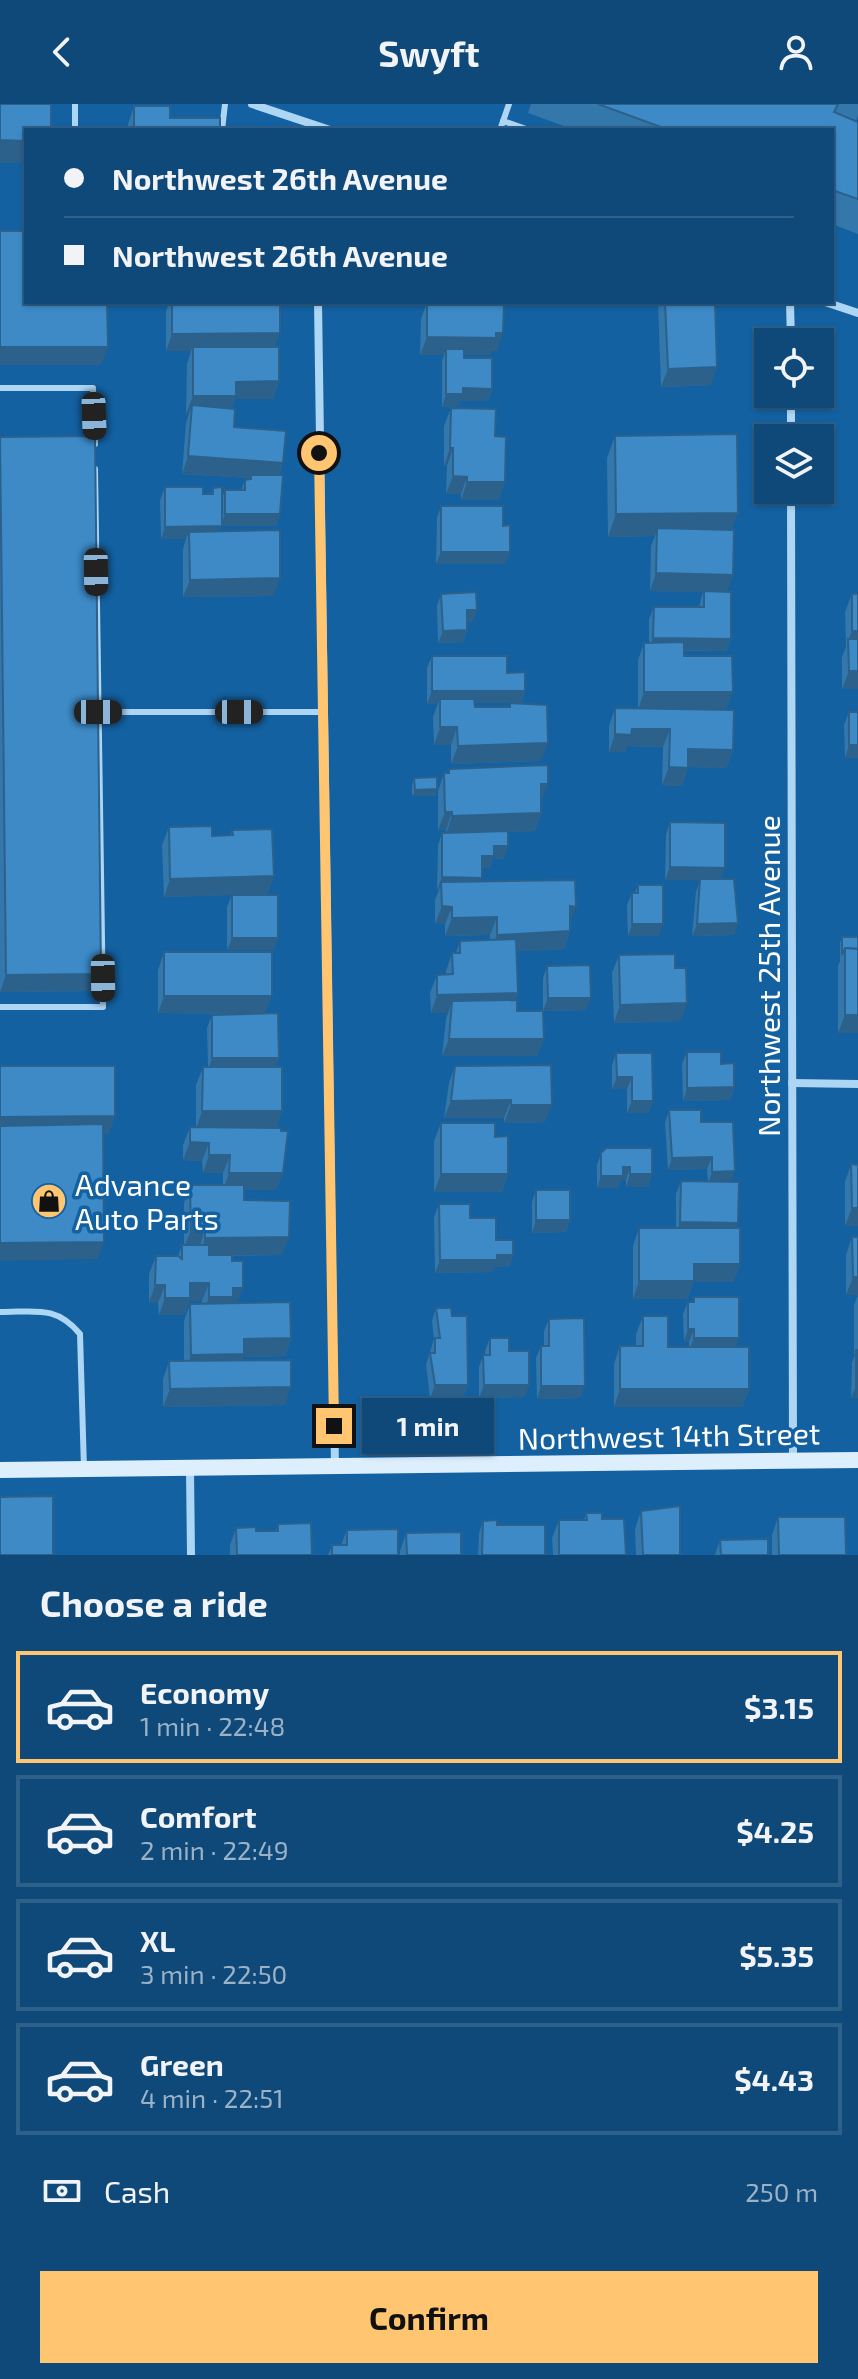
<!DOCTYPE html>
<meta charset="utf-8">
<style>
body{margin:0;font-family:"Exo 2",sans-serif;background:#1c5380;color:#f1f3f6;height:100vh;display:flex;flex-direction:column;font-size:30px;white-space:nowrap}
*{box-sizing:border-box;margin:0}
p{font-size:26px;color:#9bb2c6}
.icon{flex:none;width:44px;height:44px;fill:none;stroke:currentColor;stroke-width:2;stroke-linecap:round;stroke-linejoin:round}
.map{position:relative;height:1451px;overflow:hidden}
.panel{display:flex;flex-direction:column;background:#0e4979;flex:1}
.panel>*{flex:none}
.hud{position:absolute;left:24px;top:24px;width:810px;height:176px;border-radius:0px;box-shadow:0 2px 6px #0004,0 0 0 2px #2e618a;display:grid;align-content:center;height:176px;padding:0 40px;background:#0e4979}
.fabs{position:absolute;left:754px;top:224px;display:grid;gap:16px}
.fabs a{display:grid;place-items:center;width:80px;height:80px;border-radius:0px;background:#0e4979;box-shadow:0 2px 6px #0004,0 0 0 2px #2e618a;font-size:40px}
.end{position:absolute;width:36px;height:36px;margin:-18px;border:10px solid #ffc570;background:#111;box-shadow:0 0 0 4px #111}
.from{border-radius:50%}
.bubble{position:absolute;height:56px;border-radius:0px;background:#0e4979;box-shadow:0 2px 6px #0004,0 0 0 2px #2e618a;font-size:26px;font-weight:700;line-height:56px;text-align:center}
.car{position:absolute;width:24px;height:48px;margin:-24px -12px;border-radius:10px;box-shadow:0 0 6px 2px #0007;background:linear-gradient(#222 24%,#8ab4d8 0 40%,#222 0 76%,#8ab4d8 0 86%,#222 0)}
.hud b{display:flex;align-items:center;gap:28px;height:76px;font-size:30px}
.hud b+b{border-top:2px solid #2e618a}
.hud i{width:20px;height:20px;background:#f1f3f6}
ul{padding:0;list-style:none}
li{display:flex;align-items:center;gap:24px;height:112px;margin:0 16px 12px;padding:0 24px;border:4px solid #2e618a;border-radius:0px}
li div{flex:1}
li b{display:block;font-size:30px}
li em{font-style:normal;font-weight:700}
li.on{border-color:#ffc570}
li>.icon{width:72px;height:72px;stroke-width:1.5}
h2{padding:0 40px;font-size:36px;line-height:96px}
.pay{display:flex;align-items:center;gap:20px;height:88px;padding:0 40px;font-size:30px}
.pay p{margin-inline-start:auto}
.action{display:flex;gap:16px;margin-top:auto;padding:16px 40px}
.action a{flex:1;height:92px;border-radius:0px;background:#ffc570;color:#111;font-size:32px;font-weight:700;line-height:92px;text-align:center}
header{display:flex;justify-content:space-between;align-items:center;height:104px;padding:0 40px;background:#0e4979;font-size:36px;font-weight:700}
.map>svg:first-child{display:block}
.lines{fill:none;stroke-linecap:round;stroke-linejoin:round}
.lane{stroke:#add5f4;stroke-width:6}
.street{stroke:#add5f4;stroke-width:8}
.secondary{stroke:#ddeffd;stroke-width:16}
.wall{fill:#3477ab;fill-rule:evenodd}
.shaded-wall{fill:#2b618b}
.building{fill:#3d8ac7;stroke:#2b618b;stroke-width:2}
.route{stroke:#ffc570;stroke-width:10}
.labels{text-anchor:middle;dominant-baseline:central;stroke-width:7;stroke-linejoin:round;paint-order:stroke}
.street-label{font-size:30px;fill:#fff;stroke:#1361a1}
.poi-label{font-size:30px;fill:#fff;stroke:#1361a1;text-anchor:start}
</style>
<header><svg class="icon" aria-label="back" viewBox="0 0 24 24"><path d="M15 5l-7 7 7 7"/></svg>Swyft<svg class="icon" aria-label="person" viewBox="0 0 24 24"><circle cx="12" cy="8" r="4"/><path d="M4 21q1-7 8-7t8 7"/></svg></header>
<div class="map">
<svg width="858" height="1451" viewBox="0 0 858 1451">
<rect width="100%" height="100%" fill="#1361a1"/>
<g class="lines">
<g class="lane">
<path d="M75 0V26"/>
<path d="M503 17 529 26"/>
<path d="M222 26 225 0"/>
<path d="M500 26 509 0"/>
<path d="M0 284H93L95 340"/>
<path d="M98 608H321"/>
<path d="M0 903H103L95 365"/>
<path d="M0 1208C35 1208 56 1201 80 1230L84 1365"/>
</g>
<g class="street">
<path d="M252 0 330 26"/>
<path d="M318 198 335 1364"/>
<path d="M790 198 791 238"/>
<path d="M825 198 858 209"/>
<path d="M791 290V334"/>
<path d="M791 386 793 1356"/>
<path d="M792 979 858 980"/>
<path d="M190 1366 191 1451"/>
</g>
<path class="secondary" d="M0 1366 858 1356"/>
</g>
<g class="wall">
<path d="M531 0H858V11L856 17 858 18V130L832 120V26H575L528 9Z"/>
<path d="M134 2 170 14 220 26H128V20Z"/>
<path d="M169 198H172L275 243 279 277 273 295H235L231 305 234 323 283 359 279 371 280 410 276 422H222L220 427 274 492 183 493V445L186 435H161L160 396 165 383 211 390 213 384 222 394 225 386H241L245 376 250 374 182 370 186 319 189 310H186L187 260 191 247H166V208Z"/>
<path d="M427 198 497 247H491L490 251H464V254L492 285 488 297H460L458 302 442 303V257L444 251H420L421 215Z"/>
<path d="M658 198H715L711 281 661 283Z"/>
<path d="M451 304 495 332 499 396H461V390H446L447 362H444V322Z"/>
<path d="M615 332 732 426 727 488 731 535 726 547H684V552L726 606 733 646 726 664 688 663 682 682 662 681 663 643 627 642 625 648H609V622L615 604H638V556L644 539H649V515L654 503H699L703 488 650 487 651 442 655 432 608 433 607 354Z"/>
<path d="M0 333 94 887 0 888Z"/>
<path d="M441 402 503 422 506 460H436L437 414Z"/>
<path d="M441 490 473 518H467V526L463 538 438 539 437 502Z"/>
<path d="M852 490H858V585H842V553L846 543 845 508Z"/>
<path d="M432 552 507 569 525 587 521 599 541 657 451 660V641H434L433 613 438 599 427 600V564ZM475 599H510L509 603H475Z"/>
<path d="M849 608 858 654H845L844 621Z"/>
<path d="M449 665 541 698V709L535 727 508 728 504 755 493 754 490 764H482L480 777 570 818V827L564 845 516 847 518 889 515 896 517 907 544 935 537 952H442L446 915 448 909H431L430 889 437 871 446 870V867L452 849H456L460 837 490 836V831L445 832V820H435V796L439 786H437L438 741 442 729H446V726H438V687L444 669H448Z"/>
<path d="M414 674 437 685 435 692H412V680Z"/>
<path d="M670 718 721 775 734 831 692 832 696 788 700 776H665L666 731Z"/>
<path d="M169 723 212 732 231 731 232 726 268 790 164 793 162 741Z"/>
<path d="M638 781 659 832H628L627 801 632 789H635Z"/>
<path d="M232 791 274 846H227V803Z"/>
<path d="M842 833H858V929H838V862L840 857V839Z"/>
<path d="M164 848 265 910 282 1007 276 1024 283 1069 276 1086H244V1096L282 1151 232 1152 237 1199 291 1234 285 1252 244 1253 242 1256 285 1301 163 1303V1275L169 1257H184V1217L190 1200H202V1197H189L184 1211H159L158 1199H149V1170L156 1152H178L182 1141H184V1099L190 1081H223V1069H203L202 1057 183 1056V1041L190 1023H196V981L203 963H208L207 924 212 911 265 910 158 909V866Z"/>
<path d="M619 851 675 864 681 917 614 919 612 869Z"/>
<path d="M547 862 586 906 543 907V874Z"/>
<path d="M687 948 721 960 734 983 730 996 683 997 682 960Z"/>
<path d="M616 949 653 997 648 1009H627V985H612V962Z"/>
<path d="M455 962 545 1018 504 1019V1014H444L449 979Z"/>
<path d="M669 1006 701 1018 731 1078 740 1160 733 1178H693L687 1195H633V1142L639 1124H676V1090L681 1077 708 1078 707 1065 668 1066 665 1019Z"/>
<path d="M441 1019 495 1033 508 1070 502 1088H434V1037Z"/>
<path d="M601 1049 652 1070 648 1083H626V1076H621L618 1084H597V1061Z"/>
<path d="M851 1060 858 1061V1122H845V1078Z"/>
<path d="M536 1086 570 1116 566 1128 532 1129V1098Z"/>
<path d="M439 1100 470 1114 513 1151 509 1163H494L492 1168 435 1169 434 1113Z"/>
<path d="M852 1133H858V1294H851L852 1259 855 1250H854V1201L858 1191H846V1151Z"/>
<path d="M694 1193 736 1243 749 1285 742 1303H614V1260L620 1242H636V1230L643 1212 668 1243H689V1238L684 1237 683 1210 688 1198H692Z"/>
<path d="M436 1204 452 1212 468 1281 463 1293 430 1294 426 1261 434 1235 432 1217Z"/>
<path d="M549 1215 580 1294 537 1295 536 1254 541 1242H544V1227Z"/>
<path d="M490 1234 525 1293 479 1294V1263L483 1251H485V1247Z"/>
<path d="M641 1407 680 1451H636L635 1425Z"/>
<path d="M586 1409 602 1415 626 1451H553L552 1434 559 1416H584Z"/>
<path d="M778 1413 846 1451H772V1431Z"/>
<path d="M483 1417 497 1421 545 1451H478L479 1429Z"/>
<path d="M278 1420 312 1451H230V1441L236 1424 256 1427H276Z"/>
<path d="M347 1426 398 1451H328L332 1441H341Z"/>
<path d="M406 1429 461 1451H400V1447Z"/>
<path d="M720 1436 768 1451H715Z"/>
</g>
<g class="shaded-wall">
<path d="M0 36 26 37V59H0Z"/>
<path d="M280 229 273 247 193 243 191 247H166L172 230Z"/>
<path d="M503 229 497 247H491L490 251H446V245L444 251H420L427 233Z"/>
<path d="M0 243H108L101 261H0Z"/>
<path d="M717 263 711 281 661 283 668 265Z"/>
<path d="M279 277 273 295H235L229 310 192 301 189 310H186L193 292 236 278Z"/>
<path d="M463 284 492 285 488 297H460L458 302 442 303 446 290Z"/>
<path d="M450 344H453L447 362H444Z"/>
<path d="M188 352 283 359 277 376 251 371 250 374 182 370Z"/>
<path d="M453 372 467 373 461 390H446Z"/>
<path d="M467 378H505L499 396H461Z"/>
<path d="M738 409 730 431 657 424 655 432 608 433 616 410Z"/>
<path d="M225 410H280L276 422H221Z"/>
<path d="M222 422 218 435 189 428 186 435H161L165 423Z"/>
<path d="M441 448H510L506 460H436Z"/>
<path d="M656 469 733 471 727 489 650 487Z"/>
<path d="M280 474 274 492 183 493 190 476Z"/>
<path d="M467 506H477L473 518 462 519Z"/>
<path d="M467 526 463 538 438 539 443 527Z"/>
<path d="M852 527H858V545L848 537Z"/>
<path d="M653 534 731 535 726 547 649 546Z"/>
<path d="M849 567H858V585H842Z"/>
<path d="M432 587H525L521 599H440V595L438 599 427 600Z"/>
<path d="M644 588H733L726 606H638Z"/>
<path d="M440 623H457L451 641H434Z"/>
<path d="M632 625H670L663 643 627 642 625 648H609L615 630Z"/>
<path d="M548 639 541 657 451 660 458 642Z"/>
<path d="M849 641H858V654H845Z"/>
<path d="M688 645 733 646 726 664 682 663Z"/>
<path d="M669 663 688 664 682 682 662 681Z"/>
<path d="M541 680H548L541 698Z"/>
<path d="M437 685 435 692H412L415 686Z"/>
<path d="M445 708H452L446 726H438Z"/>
<path d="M541 709 535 727 446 730 452 712Z"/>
<path d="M494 742H508L504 755 493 754 490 764H477L482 752Z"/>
<path d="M670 763 725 764 720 777 665 776Z"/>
<path d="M274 772 268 790 164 793 170 775Z"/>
<path d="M442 773 482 774 477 786 441 778 439 786H437Z"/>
<path d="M442 802 452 803 445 820H435Z"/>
<path d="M570 802 576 803 569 820Z"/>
<path d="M497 813 490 831 445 832 452 814Z"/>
<path d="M738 819 734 831 692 832 697 820Z"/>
<path d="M632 820H663L659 832H628Z"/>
<path d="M570 827 564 845 490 849 497 831Z"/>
<path d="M232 834H278L274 846H227Z"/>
<path d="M101 870 94 887 0 888 6 871Z"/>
<path d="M518 889 511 907 452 897 448 909H431L437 891Z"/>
<path d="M164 892H272L265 910 158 909Z"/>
<path d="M548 894H591L586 906 543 907Z"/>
<path d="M687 899 681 917 614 919 620 901Z"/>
<path d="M845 911H858V929H838Z"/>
<path d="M449 935H544L537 952H442Z"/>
<path d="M212 954H279L274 966 208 967Z"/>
<path d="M617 973H632L627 985H612Z"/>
<path d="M734 983 730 996 683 997 687 984Z"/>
<path d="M511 996 504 1014H444L451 997Z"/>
<path d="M632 997H653L648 1009H627Z"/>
<path d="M511 1001H552L545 1018 504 1019Z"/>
<path d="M202 1007H282L276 1025H196Z"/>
<path d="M115 1012 109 1030H0V1013Z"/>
<path d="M190 1038 209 1039 202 1057 183 1056Z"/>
<path d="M209 1051H230L223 1069H203Z"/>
<path d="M712 1053 707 1065 668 1066 672 1054Z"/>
<path d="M623 1063H630L626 1076H621L618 1084H597L601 1072Z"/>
<path d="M735 1067 730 1080H708L712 1068Z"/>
<path d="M229 1069H283L276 1086H223Z"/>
<path d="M441 1070H508L502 1088H434Z"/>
<path d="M630 1070H652L648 1083H626Z"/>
<path d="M852 1104H858V1122H845Z"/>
<path d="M536 1116H570L566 1128 532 1129Z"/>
<path d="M680 1118 738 1119 734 1131 676 1130Z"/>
<path d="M191 1126H205L199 1144H184Z"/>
<path d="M289 1133 282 1151 199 1152 205 1134Z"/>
<path d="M104 1138 98 1155 0 1157V1139Z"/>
<path d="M497 1151H513L509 1163H494L492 1168 435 1169 440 1156Z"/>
<path d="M694 1160H740L733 1178H693L687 1195H633L639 1177Z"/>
<path d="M853 1173H858V1191H846Z"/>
<path d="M190 1179H209L202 1197H189L184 1211H159L165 1194Z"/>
<path d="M155 1181H165L158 1199H149Z"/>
<path d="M233 1184H243L236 1202 203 1211 209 1193Z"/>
<path d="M688 1225H694L689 1238 684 1237Z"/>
<path d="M291 1234 285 1252 244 1253 238 1268 185 1269 191 1251 244 1235Z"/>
<path d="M694 1234H739L735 1246H689Z"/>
<path d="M435 1281H468L463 1293 430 1294Z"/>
<path d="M484 1281H529L525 1293 479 1294Z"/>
<path d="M541 1282H585L580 1294 537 1295Z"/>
<path d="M856 1282H858V1294H851Z"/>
<path d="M291 1283 285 1301 163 1303 170 1285Z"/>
<path d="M620 1285H749L742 1303H614Z"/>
</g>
<g class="building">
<path d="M0 0H51V26H26V37L0 36Z"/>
<path d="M598 0H838L834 8 858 18V95L832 86V26H669Z"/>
<path d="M134 2H170V14H220V26H134Z"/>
<path d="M0 127H26V198H107L108 243H0Z"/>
<path d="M172 198H280V229L172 230Z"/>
<path d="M427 198H504L503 229H496V234L427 233Z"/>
<path d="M665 198H715L717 263 668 265Z"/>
<path d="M193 243H279V277L236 278V292H193Z"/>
<path d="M446 245H464V254H492V285L463 284V290H446Z"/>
<path d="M192 301 235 305 234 323 286 327 283 359 188 352Z"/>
<path d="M451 304 496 305 495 332 506 333 505 378H467V373L453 372V344H450Z"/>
<path d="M737 330 738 409 616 410 615 332Z"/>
<path d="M95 332 101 870 6 871 0 333Z"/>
<path d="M251 371H283L280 410H225V386H245V376L251 375Z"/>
<path d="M165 383H203V390H213V384L222 383V422L165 423Z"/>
<path d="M441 402H503V422L510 421V448H441Z"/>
<path d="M657 424 734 426 733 471 656 469Z"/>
<path d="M280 426V474L190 476 189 428Z"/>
<path d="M704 487 731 488V535L653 534 654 503H704Z"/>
<path d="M476 488 477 506H467V526L443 527 441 490Z"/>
<rect x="852" y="490" width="6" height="37"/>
<path d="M848 535H858V567H849Z"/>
<path d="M684 538V552H732L733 588H644V539Z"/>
<path d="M432 552H507V569L525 568V587H432Z"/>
<path d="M440 595H474L475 603H510V599L547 601 548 639 458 642 457 623H440Z"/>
<path d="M615 604 734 606 733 646 688 645V664L669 663 670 625H632L631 631 615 630Z"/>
<rect x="849" y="608" width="9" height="33"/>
<path d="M548 661V680H541V709L452 712V708H445L444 669H449V665Z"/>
<path d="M437 673V685L415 686 414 674Z"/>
<path d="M670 718 725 719V764L670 763Z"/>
<path d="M212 722V732L233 731 232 726 272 725 274 772 170 775 169 723Z"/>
<path d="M508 727V742H494V752H482V774L442 773V729Z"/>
<path d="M700 775H734L738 819 697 820Z"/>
<path d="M575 776 576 803 570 802V827L497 831V813L452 814V803L442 802 441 778Z"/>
<path d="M638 781H663V820H632V789H638Z"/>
<rect x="232" y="791" width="46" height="43"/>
<path d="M842 833H858V845L845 844 842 851Z"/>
<path d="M516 835 518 889 437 891V871L453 870 452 849H460V837Z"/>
<path d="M845 844 858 845V911H845Z"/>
<rect x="164" y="848" width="108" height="44"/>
<path d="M675 850V864H686L687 899 620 901 619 851Z"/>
<path d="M590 861 591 894H548L547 862Z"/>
<path d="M517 896V907H543L544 935H449L452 897Z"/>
<path d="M278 909 279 954H212V911Z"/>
<path d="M687 948H721V960L734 959V983L687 984Z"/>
<path d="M616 949H652L653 997H632V973H617Z"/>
<path d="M551 961 552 1001H511V996L451 997 455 962Z"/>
<path d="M0 962H115V1012L0 1013Z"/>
<path d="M203 963H282V1007H202Z"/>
<path d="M669 1006H701V1018H733L735 1067 712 1068V1053L672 1054Z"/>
<path d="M441 1019H495V1033L508 1032V1070H441Z"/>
<path d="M103 1020 104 1138 0 1139V1022Z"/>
<path d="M190 1023 281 1024V1027H288L283 1069H229L230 1051H209V1039L190 1038Z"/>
<path d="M606 1044H652V1070H630V1063H623V1072H601V1049Z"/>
<path d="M851 1060 858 1061V1104H852Z"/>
<path d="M681 1077 739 1078 738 1119 680 1118Z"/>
<path d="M190 1081H244V1096L290 1097 289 1133 205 1134V1126H191Z"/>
<rect x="536" y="1086" width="34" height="30"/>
<path d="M439 1100H470V1114H496V1136H513V1151H497V1156H440Z"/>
<path d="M639 1124H740V1160H694V1177H639Z"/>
<path d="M852 1133H858V1173H853Z"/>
<path d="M182 1141H209V1151H232V1157H243V1184H233V1193H209V1179H190V1194H165V1181H155L156 1152H178L182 1155Z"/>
<path d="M694 1193H739V1234H694V1225H688V1198H694Z"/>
<path d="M290 1198 291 1234 244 1235V1250L191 1251 190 1200Z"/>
<path d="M436 1204H451L452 1212H467L468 1281H435L430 1249H435V1234H440Z"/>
<path d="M643 1212H668V1243H749V1285H620V1242H643Z"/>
<path d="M584 1214 585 1282H541V1242H549V1215Z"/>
<path d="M490 1234H509V1247H529V1281H484L483 1251H490Z"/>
<rect x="856" y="1246" width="2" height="36"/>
<path d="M291 1256V1283L170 1285 169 1257Z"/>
<path d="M53 1392V1451H0V1393Z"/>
<path d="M680 1402V1451H643L641 1407Z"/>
<path d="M586 1409H602V1415H624L626 1451H559V1416H587Z"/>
<path d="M778 1413H845L846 1451H779Z"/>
<path d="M497 1416V1421H545V1451H482L483 1417Z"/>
<path d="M311 1419 312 1451H237L236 1424 256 1423V1427H278V1420Z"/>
<path d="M398 1425V1451H332V1441H347V1426Z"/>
<path d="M461 1428V1451H407L406 1429Z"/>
<path d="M768 1435V1451H721L720 1436Z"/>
</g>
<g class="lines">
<path class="route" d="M319 349 334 1322"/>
</g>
<defs>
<g id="shop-disc" transform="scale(1.8)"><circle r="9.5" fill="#ffc570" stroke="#1361a1"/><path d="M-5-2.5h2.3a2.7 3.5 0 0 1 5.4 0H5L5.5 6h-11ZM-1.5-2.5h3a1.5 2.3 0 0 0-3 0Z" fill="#111"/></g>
</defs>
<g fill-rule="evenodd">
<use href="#shop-disc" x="49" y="1097"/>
</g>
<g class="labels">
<g class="street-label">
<text transform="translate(768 872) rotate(-90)">Northwest 25th Avenue</text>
<text transform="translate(669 1331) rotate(-1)">Northwest 14th Street</text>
</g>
<g class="poi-label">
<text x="75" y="1080">Advance<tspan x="75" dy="34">Auto Parts</tspan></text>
</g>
</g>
</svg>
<div class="fabs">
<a><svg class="icon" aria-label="locate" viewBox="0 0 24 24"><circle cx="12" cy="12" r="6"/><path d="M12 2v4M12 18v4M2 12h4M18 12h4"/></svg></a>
<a><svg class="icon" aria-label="layers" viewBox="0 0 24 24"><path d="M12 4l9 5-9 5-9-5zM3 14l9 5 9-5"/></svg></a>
</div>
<i class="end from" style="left:319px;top:349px"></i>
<i class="end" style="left:334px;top:1322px"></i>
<div class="bubble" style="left:362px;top:1294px;width:132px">1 min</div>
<i class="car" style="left:94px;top:312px;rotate:178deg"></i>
<i class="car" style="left:96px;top:468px;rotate:179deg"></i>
<i class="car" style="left:98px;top:608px;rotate:90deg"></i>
<i class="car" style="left:239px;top:608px;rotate:90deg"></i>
<i class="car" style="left:103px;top:874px;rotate:179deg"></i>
<div class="hud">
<b><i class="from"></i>Northwest 26th Avenue</b>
<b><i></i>Northwest 26th Avenue</b>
</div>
</div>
<section class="panel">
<h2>Choose a ride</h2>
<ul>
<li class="on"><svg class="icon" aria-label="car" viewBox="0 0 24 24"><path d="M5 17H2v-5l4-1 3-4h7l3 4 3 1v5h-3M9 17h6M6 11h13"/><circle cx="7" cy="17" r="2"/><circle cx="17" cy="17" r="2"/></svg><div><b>Economy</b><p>1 min · 22:48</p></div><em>$3.15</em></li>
<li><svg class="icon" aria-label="car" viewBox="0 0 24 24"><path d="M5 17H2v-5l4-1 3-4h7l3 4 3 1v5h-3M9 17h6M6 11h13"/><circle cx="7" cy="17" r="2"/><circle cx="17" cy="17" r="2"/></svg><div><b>Comfort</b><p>2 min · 22:49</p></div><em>$4.25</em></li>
<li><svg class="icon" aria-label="car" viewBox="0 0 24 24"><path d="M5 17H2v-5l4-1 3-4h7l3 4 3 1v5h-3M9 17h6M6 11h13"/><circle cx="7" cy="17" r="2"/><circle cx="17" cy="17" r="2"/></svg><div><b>XL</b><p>3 min · 22:50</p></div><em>$5.35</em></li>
<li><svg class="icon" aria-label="car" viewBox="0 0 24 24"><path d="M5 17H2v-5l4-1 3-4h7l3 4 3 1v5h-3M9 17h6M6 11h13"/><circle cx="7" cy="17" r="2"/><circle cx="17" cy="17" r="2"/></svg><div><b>Green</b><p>4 min · 22:51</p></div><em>$4.43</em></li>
</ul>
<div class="pay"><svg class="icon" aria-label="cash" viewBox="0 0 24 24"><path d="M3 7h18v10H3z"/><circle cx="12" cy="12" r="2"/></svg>Cash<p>250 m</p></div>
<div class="action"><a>Confirm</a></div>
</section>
